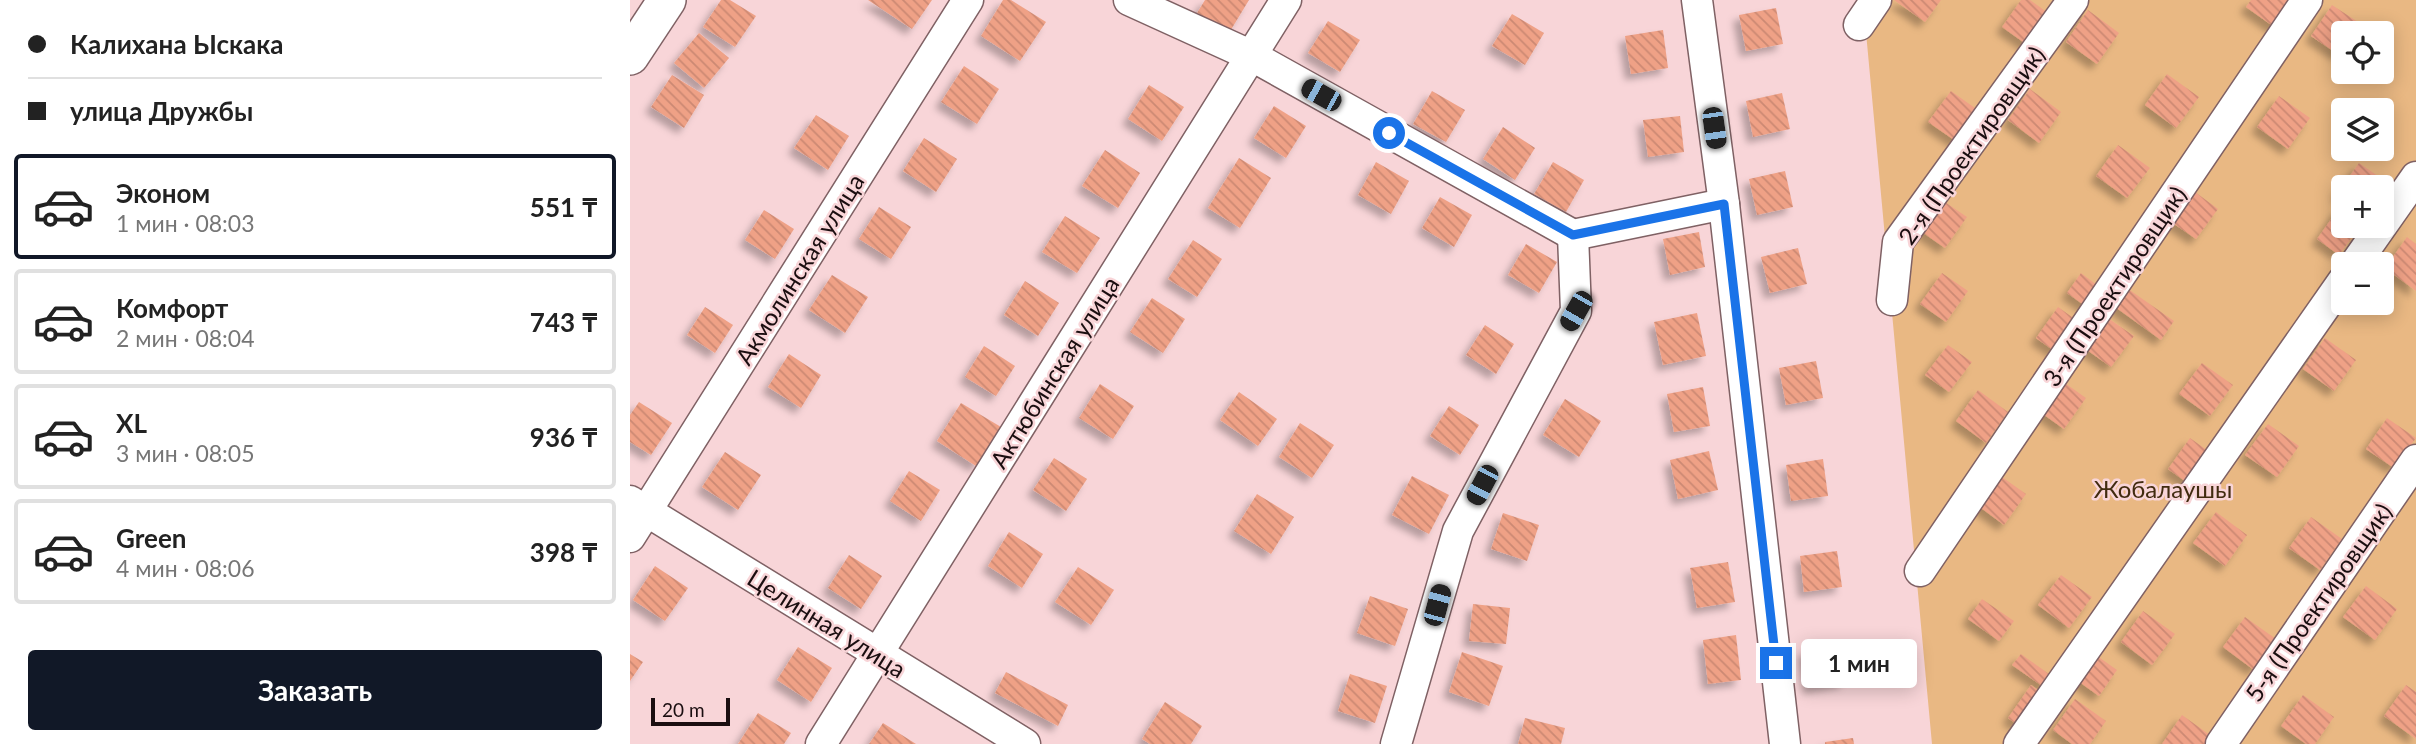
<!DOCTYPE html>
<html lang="ru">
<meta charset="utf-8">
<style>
body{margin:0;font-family:Lato,sans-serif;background:#f2f2f2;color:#222;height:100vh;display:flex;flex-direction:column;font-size:26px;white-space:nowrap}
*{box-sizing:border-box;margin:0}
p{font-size:23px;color:#767676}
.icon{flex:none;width:38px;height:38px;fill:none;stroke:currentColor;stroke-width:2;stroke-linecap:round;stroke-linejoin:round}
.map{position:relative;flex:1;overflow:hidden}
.drawer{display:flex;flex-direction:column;background:#fff;width:630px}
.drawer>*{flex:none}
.top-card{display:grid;align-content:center;height:154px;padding:0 28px;background:#fff}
.tools{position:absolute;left:1701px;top:21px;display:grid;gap:14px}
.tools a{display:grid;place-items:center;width:63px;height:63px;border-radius:7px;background:#fff;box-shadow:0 4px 18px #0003;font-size:35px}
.scale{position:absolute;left:21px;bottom:18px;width:79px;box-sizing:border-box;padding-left:7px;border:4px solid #1a0e10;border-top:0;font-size:19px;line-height:24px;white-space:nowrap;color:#1a0e10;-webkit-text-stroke:5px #f8d5d8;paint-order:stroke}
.end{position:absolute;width:32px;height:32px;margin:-16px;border:9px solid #1a73e8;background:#fff;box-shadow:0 0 0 4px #fff}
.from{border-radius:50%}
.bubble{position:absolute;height:49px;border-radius:7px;background:#fff;box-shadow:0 4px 18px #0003;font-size:23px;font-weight:700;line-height:49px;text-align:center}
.car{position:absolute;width:21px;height:42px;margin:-21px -10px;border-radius:9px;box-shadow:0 0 5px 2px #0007;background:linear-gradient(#222 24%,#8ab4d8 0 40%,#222 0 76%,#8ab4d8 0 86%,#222 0)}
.top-card b{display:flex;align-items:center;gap:24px;height:66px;font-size:26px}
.top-card b+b{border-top:2px solid #e0e0e0}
.top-card i{width:18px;height:18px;background:#222}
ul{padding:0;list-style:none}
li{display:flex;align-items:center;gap:21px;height:105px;margin:0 14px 10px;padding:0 14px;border:4px solid #e0e0e0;border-radius:7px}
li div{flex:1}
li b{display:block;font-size:26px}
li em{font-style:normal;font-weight:700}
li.current{border-color:#111827}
li>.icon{width:63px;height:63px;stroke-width:1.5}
.primary-button{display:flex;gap:14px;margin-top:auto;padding:14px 28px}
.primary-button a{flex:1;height:80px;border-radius:7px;background:#111827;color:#fff;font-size:28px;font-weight:700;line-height:80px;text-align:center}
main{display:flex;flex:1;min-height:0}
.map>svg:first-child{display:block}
.garden{fill:#e9b883;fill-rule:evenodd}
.building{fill:url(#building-back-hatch);filter:url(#shadow)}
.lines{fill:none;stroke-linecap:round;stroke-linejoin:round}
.minor-casing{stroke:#7f6164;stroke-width:33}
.tertiary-casing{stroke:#7f6164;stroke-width:40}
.minor{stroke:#fff;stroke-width:30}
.tertiary{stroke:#fff;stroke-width:37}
.route{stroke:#1a73e8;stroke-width:9}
.labels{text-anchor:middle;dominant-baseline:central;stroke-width:5;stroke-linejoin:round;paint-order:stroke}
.street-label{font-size:24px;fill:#1a0e10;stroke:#f8d5d8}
.park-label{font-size:24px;fill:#412b0f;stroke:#f8d5d8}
</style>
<main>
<section class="drawer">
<div class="top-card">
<b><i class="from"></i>Калихана Ыскака</b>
<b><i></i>улица Дружбы</b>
</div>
<ul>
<li class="current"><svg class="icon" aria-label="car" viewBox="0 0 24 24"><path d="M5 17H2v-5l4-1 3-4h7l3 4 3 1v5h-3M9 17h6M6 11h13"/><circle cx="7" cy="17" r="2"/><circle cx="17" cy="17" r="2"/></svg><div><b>Эконом</b><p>1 мин · 08:03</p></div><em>551 ₸</em></li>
<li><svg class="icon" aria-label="car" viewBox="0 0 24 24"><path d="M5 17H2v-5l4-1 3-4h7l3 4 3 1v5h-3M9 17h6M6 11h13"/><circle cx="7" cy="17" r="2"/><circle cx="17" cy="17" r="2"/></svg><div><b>Комфорт</b><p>2 мин · 08:04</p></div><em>743 ₸</em></li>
<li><svg class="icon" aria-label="car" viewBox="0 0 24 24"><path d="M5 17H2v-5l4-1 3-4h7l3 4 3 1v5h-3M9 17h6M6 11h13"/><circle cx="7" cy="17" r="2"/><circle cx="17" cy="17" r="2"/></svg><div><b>XL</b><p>3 мин · 08:05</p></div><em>936 ₸</em></li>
<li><svg class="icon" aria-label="car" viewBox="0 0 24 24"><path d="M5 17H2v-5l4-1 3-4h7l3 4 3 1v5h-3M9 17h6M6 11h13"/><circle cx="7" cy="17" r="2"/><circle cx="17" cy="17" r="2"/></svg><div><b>Green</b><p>4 мин · 08:06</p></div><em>398 ₸</em></li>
</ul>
<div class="primary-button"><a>Заказать</a></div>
</section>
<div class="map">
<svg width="1786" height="744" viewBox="0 0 1786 744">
<defs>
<pattern id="building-back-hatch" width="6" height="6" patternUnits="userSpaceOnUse" patternTransform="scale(1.75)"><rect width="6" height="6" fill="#efa186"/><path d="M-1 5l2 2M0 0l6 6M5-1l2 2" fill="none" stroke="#cc8973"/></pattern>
<filter id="shadow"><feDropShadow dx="-6" dy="6" stdDeviation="3.5" flood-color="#0004"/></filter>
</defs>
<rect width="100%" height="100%" fill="#f8d5d8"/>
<path class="garden" d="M1233 0H1786V744H1302ZM1713 33H1752V72H1713ZM1713 110H1752V149H1713ZM1713 187H1752V226H1713ZM1713 264H1752V303H1713Z"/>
<g class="building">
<path d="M91 0H100L126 16 105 47 73 27Z"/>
<path d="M238 0H302L282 29Z"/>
<path d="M373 0H381L416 22 390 61 351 36Z"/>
<path d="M575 0H619L599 33 567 13Z"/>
<path d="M1264 0H1311L1295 22Z"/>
<path d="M1391 0H1400L1425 18 1403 49 1372 27Z"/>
<path d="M1621 0H1668L1647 29 1616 7Z"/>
<path d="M1702 5 1731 24 1725 33H1713V50L1709 55 1681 36Z"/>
<path d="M1146 8 1153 44 1116 51 1109 15Z"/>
<path d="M1458 10 1489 33 1467 64 1436 42Z"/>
<path d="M882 14 914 33 895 65 862 46Z"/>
<path d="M698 21 730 40 710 72 678 53Z"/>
<path d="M1033 30 1038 68 1001 74 995 36Z"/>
<path d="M69 33 99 58 74 88 44 63Z"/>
<path d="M334 66 369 89 347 124 311 102Z"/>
<path d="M1537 74 1569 97 1546 128 1515 105Z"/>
<path d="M42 75 74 95 54 128 21 107Z"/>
<path d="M519 85 554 107 532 141 498 119Z"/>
<path d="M1400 89 1431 112 1409 143 1378 120Z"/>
<path d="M802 91 835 110 816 142 783 124Z"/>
<path d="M1321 91 1352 113 1330 144 1298 122Z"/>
<path d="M1152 93 1160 129 1123 137 1116 101Z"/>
<path d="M1649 96 1680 118 1658 149 1627 127Z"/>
<path d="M644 106 676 126 656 158 624 138Z"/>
<path d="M186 115 219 136 198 170 164 148Z"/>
<path d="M1050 116 1054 152 1018 157 1013 120Z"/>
<path d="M873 127 905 148 885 180 853 159Z"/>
<path d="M294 138 327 159 306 192 273 171Z"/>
<path d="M1488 145 1520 168 1497 198 1466 176Z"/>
<path d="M475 150 510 173 488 208 452 186Z"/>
<path d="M609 158 641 178 610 228 578 208Z"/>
<path d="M746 162 779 181 761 214 728 195Z"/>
<path d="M923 162 954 180 936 212 904 194Z"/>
<path d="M1729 163 1761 185 1752 197V187H1713V198L1707 194Z"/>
<path d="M1155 171 1163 207 1127 215 1119 179Z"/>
<path d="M1557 186 1588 209 1566 239 1534 217Z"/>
<path d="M810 197 842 215 824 247 792 228Z"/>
<path d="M1312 200 1337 217 1315 248 1289 230Z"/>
<path d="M249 207 281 227 261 259 229 239Z"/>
<path d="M1709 208 1713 211V226H1730L1709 255 1687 239Z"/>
<path d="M134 210 164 229 145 259 115 240Z"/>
<path d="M435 216 470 238 447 273 412 252Z"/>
<path d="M1069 232 1075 267 1040 275 1033 239Z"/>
<path d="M1777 237 1786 244V291L1755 268Z"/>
<path d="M563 240 592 259 567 297 538 279Z"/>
<path d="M896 244 927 262 909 293 878 275Z"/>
<path d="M1168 248 1177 284 1140 293 1131 257Z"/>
<path d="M1312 273 1338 291 1316 322 1290 304Z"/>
<path d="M1451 273 1472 289 1458 308 1437 293Z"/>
<path d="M202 275 238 297 215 333 179 310Z"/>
<path d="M395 281 429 303 408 336 374 315Z"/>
<path d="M1494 286 1544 321 1531 340 1481 304Z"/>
<path d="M522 298 555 319 533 353 500 332Z"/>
<path d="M75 307 103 325 85 353 57 335Z"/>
<path d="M1428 307 1449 322 1427 353 1406 338Z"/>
<path d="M1067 313 1076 356 1033 365 1024 322Z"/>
<path d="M1472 314 1504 336 1481 367 1450 345Z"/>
<path d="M855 325 884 344 866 374 836 355Z"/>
<path d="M1695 338 1726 360 1704 391 1673 369Z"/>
<path d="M1318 345 1342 362 1319 392 1295 375Z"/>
<path d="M354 346 385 366 366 396 335 377Z"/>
<path d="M159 354 191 375 171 408 138 387Z"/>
<path d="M1186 361 1193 398 1156 405 1149 368Z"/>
<path d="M1572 363 1603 385 1580 416 1549 394Z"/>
<path d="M1425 376 1456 398 1434 429 1403 407Z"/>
<path d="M470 384 504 406 483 439 449 418Z"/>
<path d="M1073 387 1080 426 1044 432 1037 394Z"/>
<path d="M1348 390 1378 412 1356 443 1326 421Z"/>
<path d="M609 392 647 419 628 446 590 420Z"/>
<path d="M935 399 971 421 949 457 913 435Z"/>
<path d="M9 402 42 423 21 455 0 442V415Z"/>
<path d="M331 403 371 427 346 466 307 441Z"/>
<path d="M819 406 849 425 830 455 800 436Z"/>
<path d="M1757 418 1786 438 1764 468 1736 449Z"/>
<path d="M670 423 704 445 682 478 649 457Z"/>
<path d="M1638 424 1669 446 1647 477 1615 455Z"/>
<path d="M1560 438 1585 456 1563 487 1538 469Z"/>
<path d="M1079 451 1088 490 1048 499 1040 460Z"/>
<path d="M95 452 131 475 108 510 72 487Z"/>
<path d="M424 458 457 479 436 511 403 490Z"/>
<path d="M1193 459 1198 496 1161 501 1156 465Z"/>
<path d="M279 471 310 490 291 521 260 501Z"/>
<path d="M1365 472 1396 494 1374 525 1343 502Z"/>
<path d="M782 476 819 495 799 534 762 515Z"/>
<path d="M627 494 664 517 641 554 604 531Z"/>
<path d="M1586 512 1617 535 1595 566 1563 543Z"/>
<path d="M873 513 909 525 897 561 861 549Z"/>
<path d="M1681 517 1712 539 1690 570 1659 548Z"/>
<path d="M379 532 413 554 392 588 358 566Z"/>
<path d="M1207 551 1212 587 1174 592 1170 556Z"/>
<path d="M219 555 252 576 231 609 198 588Z"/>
<path d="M1098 562 1105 602 1067 608 1060 568Z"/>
<path d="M25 566 58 588 35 621 3 600Z"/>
<path d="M448 567 484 590 461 625 425 602Z"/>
<path d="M1431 575 1462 597 1439 628 1408 605Z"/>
<path d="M1736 586 1767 609 1745 640 1713 617Z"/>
<path d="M740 596 778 609 765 646 727 633Z"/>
<path d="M1352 599 1384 621 1369 641 1338 619Z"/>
<path d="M843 604 880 608 876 644 839 641Z"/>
<path d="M1513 611 1545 634 1522 665 1491 642Z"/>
<path d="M1615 617 1646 639 1624 670 1593 647Z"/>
<path d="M1106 635 1111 680 1078 684 1073 640Z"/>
<path d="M1211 645 1216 682 1179 688 1174 651Z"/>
<path d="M168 647 202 668 181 702 147 680Z"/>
<path d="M832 652 873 666 859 706 819 692Z"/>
<path d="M1463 653 1487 670 1469 696 1445 679Z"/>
<path d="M0 654 13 662 0 681Z"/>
<path d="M1391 654 1423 677 1415 688 1382 665Z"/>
<path d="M376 672 438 705 428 726 365 693Z"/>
<path d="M720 674 757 686 745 723 708 711Z"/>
<path d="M1401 685 1412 693 1389 726 1378 718Z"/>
<path d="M1776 685 1786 692V739L1754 716Z"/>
<path d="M1673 695 1704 717 1685 744H1676L1651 726Z"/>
<path d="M1445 699 1476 721 1460 744H1442L1423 730Z"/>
<path d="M535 702 572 726 561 744H520L512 739Z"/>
<path d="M128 713 161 733 154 744H108Z"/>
<path d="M1552 715 1584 738 1579 744H1532Z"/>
<path d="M895 718 935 728 931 744H888Z"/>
<path d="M253 723 286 744H239Z"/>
<path d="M1223 738 1224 744H1195V742Z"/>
</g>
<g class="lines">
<g class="minor-casing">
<g id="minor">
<path d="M499 0 622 56 943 235 1094 204"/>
<path d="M1067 0 1094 204 1155 744"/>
<path d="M1229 25 1246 0"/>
<path d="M1725 264 1786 177"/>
<path d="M1262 300 1268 242 1443 0"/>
<path d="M0 501 395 744"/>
<path d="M0 537 338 0"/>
<path d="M1290 571 1677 0"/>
<path d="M191 744 656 0"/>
<path d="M766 744 828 531 946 311 943 235"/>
<path d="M1389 744 1713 281"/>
<path d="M1591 744 1786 460"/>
</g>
</g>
<g class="tertiary-casing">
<path id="tertiary" d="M0 56 37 0"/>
</g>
<use href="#minor" class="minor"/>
<use href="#tertiary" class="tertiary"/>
</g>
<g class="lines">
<path class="route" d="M759 133 943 235 1094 204 1146 663"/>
</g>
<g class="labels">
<g class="street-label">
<text transform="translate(1341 145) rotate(-55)">2-я (Проектировщик)</text>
<text transform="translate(169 269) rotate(-58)">Акмолинская улица</text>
<text transform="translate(1484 286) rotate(-56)">3-я (Проектировщик)</text>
<text transform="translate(424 372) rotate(-58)">Актюбинская улица</text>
<text transform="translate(1688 602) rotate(-55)">5-я (Проектировщик)</text>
<text transform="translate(197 623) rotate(32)">Целинная улица</text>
</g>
<g class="park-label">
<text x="1533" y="488">Жобалаушы</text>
</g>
</g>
</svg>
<div class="tools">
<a><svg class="icon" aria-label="locate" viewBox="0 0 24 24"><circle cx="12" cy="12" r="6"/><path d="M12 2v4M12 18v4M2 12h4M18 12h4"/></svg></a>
<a><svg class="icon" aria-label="layers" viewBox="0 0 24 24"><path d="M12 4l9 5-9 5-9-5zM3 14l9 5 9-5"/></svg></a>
<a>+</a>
<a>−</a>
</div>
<div class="scale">20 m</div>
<i class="end from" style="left:759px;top:133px"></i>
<i class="end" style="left:1146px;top:663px"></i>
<div class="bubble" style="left:1171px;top:639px;width:116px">1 мин</div>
<i class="car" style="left:691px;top:95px;rotate:299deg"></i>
<i class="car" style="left:1084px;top:128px;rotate:172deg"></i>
<i class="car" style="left:946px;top:311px;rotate:210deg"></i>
<i class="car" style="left:852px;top:485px;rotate:208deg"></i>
<i class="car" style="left:807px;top:605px;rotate:15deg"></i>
</div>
</main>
